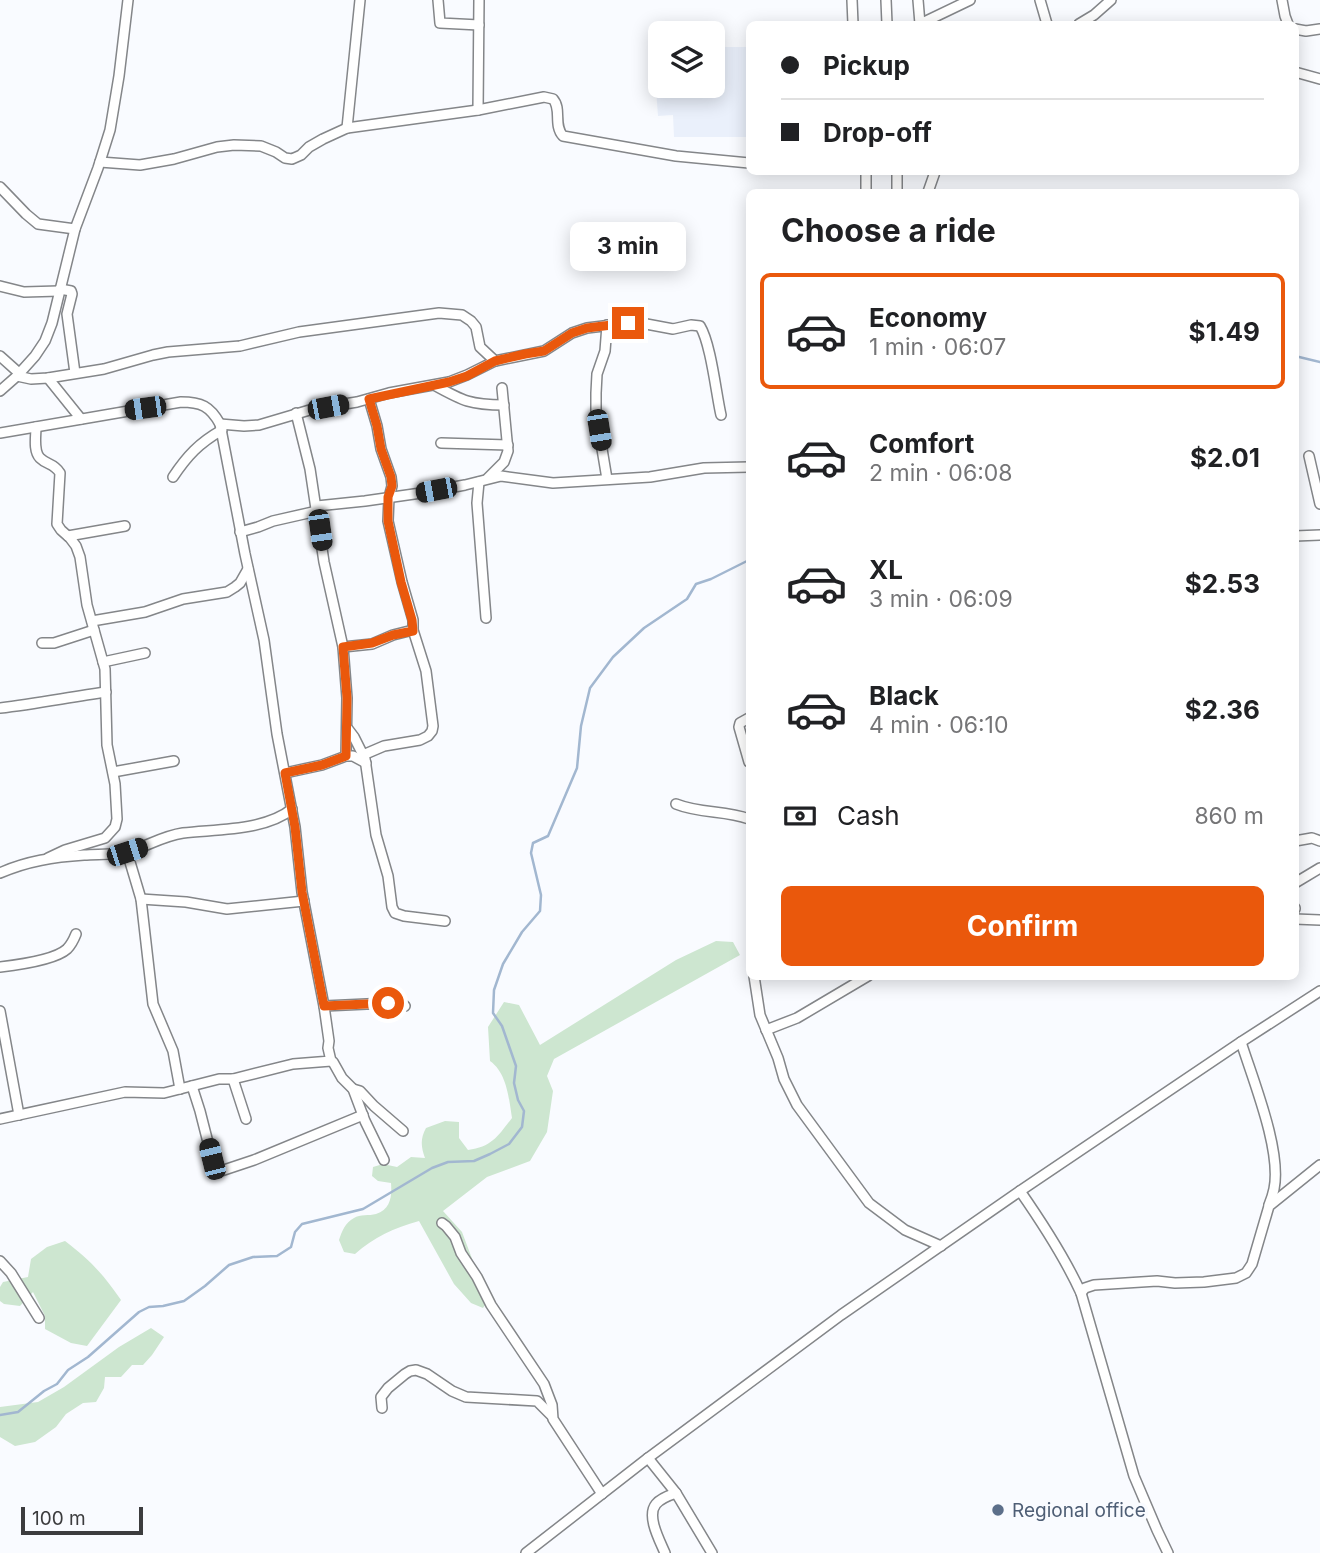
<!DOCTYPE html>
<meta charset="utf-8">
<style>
body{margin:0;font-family:Inter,sans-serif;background:#f6f6f6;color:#202124;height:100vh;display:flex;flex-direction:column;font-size:26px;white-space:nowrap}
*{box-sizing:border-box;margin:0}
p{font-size:23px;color:#757577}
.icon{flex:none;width:38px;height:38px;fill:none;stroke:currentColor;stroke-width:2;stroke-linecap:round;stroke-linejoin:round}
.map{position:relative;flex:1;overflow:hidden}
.side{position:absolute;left:746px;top:189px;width:553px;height:791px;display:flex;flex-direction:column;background:#fff;border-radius:10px;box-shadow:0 4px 18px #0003}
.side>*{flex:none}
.top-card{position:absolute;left:746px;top:21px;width:553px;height:154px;border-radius:10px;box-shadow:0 4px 18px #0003;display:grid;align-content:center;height:154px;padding:0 35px;background:#fff}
.controls{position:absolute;left:648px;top:21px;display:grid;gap:14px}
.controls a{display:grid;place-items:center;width:77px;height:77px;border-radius:10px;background:#fff;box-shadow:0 4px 18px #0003;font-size:35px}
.scale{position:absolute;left:21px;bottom:18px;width:122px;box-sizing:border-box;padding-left:7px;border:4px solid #3c3c3e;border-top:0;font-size:19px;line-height:24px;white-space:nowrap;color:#3c3c3e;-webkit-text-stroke:5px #f9fbff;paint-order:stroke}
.end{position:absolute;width:32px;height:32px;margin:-16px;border:9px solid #ea580c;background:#fff;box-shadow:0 0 0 4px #fff}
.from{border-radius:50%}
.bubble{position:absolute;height:49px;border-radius:10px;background:#fff;box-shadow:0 4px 18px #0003;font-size:23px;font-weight:700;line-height:49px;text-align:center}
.car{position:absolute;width:21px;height:42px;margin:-21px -10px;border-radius:9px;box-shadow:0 0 5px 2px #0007;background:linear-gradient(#222 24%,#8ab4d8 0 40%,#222 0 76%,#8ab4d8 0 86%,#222 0)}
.top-card b{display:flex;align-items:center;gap:24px;height:66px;font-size:26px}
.top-card b+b{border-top:2px solid #e0e0e0}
.top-card i{width:18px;height:18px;background:#202124}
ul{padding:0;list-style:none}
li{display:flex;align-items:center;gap:21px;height:116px;margin:0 14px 10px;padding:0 21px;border:4px solid transparent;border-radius:10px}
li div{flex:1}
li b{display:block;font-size:26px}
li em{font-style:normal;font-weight:700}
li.active{border-color:#ea580c}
li>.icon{width:63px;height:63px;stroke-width:1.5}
h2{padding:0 35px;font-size:32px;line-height:84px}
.pay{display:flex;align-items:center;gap:18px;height:77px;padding:0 35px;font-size:26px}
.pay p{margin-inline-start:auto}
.action{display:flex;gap:14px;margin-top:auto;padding:14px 35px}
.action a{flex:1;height:80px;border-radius:10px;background:#ea580c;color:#fff;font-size:28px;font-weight:700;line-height:80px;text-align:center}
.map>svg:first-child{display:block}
.built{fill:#eaf0fb}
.green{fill:#cde6d0}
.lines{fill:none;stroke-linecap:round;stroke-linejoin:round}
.stream{stroke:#a2b7d0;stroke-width:2.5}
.minor-casing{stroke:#848689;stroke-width:12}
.minor{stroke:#fff;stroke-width:9}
.route{stroke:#ea580c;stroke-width:9}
.service-dot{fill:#5c6f8a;stroke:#f9fbff;stroke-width:2.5}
.labels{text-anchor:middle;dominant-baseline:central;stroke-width:7;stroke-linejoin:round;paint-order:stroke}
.service-label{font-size:19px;fill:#4e5e75;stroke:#f9fbff;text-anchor:start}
</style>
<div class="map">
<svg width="1320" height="1553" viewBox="0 0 1320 1553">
<rect width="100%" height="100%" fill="#f9fbff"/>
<path class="built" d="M712 47H749V137H674L673 115 658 116 656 89 663 88V86H712Z"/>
<g class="green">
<path d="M716 941 733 942 740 955 554 1059 547 1076 553 1091 547 1132 530 1161 487 1177 443 1211 462 1232 488 1301 483 1308 471 1303 454 1284 419 1221C394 1228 374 1237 355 1254L344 1252 339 1240C342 1231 345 1223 354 1218 360 1214 369 1216 376 1214 391 1209 392 1196 391 1183L378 1181 372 1176 373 1167 383 1164 397 1167 411 1157 425 1158C421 1147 420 1139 426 1128L445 1121 459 1122V1138L468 1150C492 1147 498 1136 512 1118 509 1099 507 1073 490 1061L488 1027 504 1002 519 1005 540 1045 676 960Z"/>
<path d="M65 1241C90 1260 103 1274 121 1300L87 1346 71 1343 45 1329V1316L33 1292 20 1306 4 1304 0 1301V1287L3 1282 28 1277 31 1259 47 1247Z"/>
<path d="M151 1328 164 1337 152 1355 143 1365H132L121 1377H105L104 1388 96 1402 83 1403 66 1414 56 1427 35 1442 15 1446 0 1437V1407L38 1402 64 1387 119 1347Z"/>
</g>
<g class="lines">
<g class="stream">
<path d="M1295 356 1320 362"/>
<path d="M0 1415 18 1412 44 1391 57 1384 68 1370 88 1357 139 1312 149 1307 163 1306 184 1301 205 1286 229 1265 253 1257 277 1256 291 1247 295 1232 302 1224 363 1209 432 1168 448 1162 474 1161 490 1154 509 1144 522 1127 524 1111 518 1100 514 1083 516 1066 502 1026 493 1013 494 990 503 964 522 932 540 911 541 895 531 853 533 843 548 836 577 768 581 726 590 688 613 657 644 628 687 599 696 584 711 579 749 560"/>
</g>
<g class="minor-casing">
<g id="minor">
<path d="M438 0 440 23 479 25"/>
<path d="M852 0 853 24"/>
<path d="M886 0 887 24"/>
<path d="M918 0 920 24"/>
<path d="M1040 0 1047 24"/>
<path d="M1282 0 1285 16 1288 24"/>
<path d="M920 24 970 0"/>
<path d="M1079 24 1094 15 1111 0"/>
<path d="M1295 29 1306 31 1320 29"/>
<path d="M1295 72 1320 79"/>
<path d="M478 110 479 0"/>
<path d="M347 128 360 0"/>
<path d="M100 162 140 165 174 159 217 147 234 145 261 146 276 152 285 158 292 159 301 155 309 147 323 139 347 128 478 110 544 97 553 99C562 109 553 125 563 136L676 156 749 163"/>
<path d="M866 172V192"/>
<path d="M897 172V192"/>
<path d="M0 187 26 214 38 224 75 229"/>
<path d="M928 192 935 172"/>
<path d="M0 286 24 292 59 291"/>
<path d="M60 289 71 291 72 294 67 314 75 373"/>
<path d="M607 325 605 351 597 374 596 393V413L607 479"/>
<path d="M0 356 19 373"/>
<path d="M17 376 31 379 48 378 104 369 153 355 168 352 240 346 299 332 439 313 462 315 471 321 476 327 480 347 495 361"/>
<path d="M48 378 81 419"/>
<path d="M434 385C463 401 470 405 504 405"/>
<path d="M0 391 17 376 35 356 45 341 52 323 75 229 98 168 110 130 119 76 128 0"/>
<path d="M296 413 310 469 324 562 343 647 347 698 346 756"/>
<path d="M220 424 244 426 259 425 313 409 357 402 389 393 449 382 467 375 495 361 544 351 572 333 587 328 628 323H641L673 329 691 325 700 326C711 344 716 393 721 415"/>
<path d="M36 427C36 436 33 451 40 458 47 465 54 463 60 473L57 524 61 530 70 538 76 546 80 557 87 605 105 669 107 745 115 784 117 819 115 827 105 838 65 850 48 858"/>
<path d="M0 433 181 402C201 402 210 406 220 424L245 554 264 640 277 734 295 827 302 892 324 1006 329 1041 328 1048 331 1061 293 1064 233 1079H219L164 1093 125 1092 0 1119"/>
<path d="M441 443 508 445"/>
<path d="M1309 456 1320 504"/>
<path d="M173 477C187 456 199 443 222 430"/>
<path d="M488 478 504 462 508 451 502 388"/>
<path d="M479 482 477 503 486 618"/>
<path d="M317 506 365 501 421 493 465 485 501 476 553 483 650 477 704 468 749 467"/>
<path d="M240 532 258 527 273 521 317 511"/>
<path d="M68 536 125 526"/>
<path d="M1295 536 1320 535"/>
<path d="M92 621 145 612 183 599 227 592 235 587 240 583 248 569"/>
<path d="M42 643H54L94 630"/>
<path d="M343 647 372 644 393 635 413 630"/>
<path d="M103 662 145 653"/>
<path d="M0 708C35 704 70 697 106 692"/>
<path d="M749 718 740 723 739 727 749 762"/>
<path d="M348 729 354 737 365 759 376 835 388 876 392 907 395 913 404 916 445 921"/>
<path d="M363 755 384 746 420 740 428 736 432 731 433 726 426 671 413 630V620L402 582 388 521 389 497 392 486 391 477 381 449 377 426 369 399"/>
<path d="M113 772 174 761"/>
<path d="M285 773 322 765 346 756H353L366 763"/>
<path d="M676 804C701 814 725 810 749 819"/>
<path d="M1295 841 1312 838 1320 841"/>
<path d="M127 852 141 899 153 1004 173 1051 180 1089"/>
<path d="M0 873C27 861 54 857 84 855 98 854 113 855 127 852 146 847 162 836 183 833 216 829 265 831 292 809"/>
<path d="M1295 883 1320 868"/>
<path d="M141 899 186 902 227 909 304 901"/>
<path d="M1295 908V909"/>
<path d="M1295 919 1320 920"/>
<path d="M0 967C17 965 55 960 67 949 71 945 74 939 76 934"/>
<path d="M754 976 760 1015 778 1058 784 1079 797 1105 869 1203 905 1230 941 1246"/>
<path d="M324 1006 388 1003 405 1006"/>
<path d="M0 1011 19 1115"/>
<path d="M766 1030 797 1018 868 976"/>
<path d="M1241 1042C1253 1080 1282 1151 1274 1189 1273 1194 1271 1200 1269 1205"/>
<path d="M331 1061 333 1062 342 1078 353 1089 365 1121 384 1160"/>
<path d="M233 1079 246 1119"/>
<path d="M192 1086 200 1111 214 1166 221 1171 254 1160 363 1115"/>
<path d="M353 1089 360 1091 374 1106 403 1131"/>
<path d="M1020 1191C1043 1224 1064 1256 1081 1293L1134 1476 1157 1530 1168 1553"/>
<path d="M442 1223 446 1226 455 1237 461 1253 477 1277 491 1305 544 1384 552 1405 553 1419 602 1494"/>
<path d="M0 1261 11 1273 39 1318"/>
<path d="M1081 1293 1085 1288 1094 1285 1157 1281 1175 1283 1204 1282 1236 1278 1246 1273 1252 1264 1269 1206 1320 1165"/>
<path d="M382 1408 381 1397 388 1388 405 1374 410 1371 416 1370 427 1374 452 1391 466 1397 537 1401 552 1416"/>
<path d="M648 1458 676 1493 712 1553"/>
<path d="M526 1553 648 1458 841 1315 1020 1191 1241 1042 1320 991"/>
<path d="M665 1553C660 1541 646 1516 656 1504 661 1498 670 1495 676 1493"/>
</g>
</g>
<use href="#minor" class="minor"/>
</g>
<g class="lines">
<path class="route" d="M388 1003 324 1006 302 892 295 827 285 773 322 765 346 756 347 698 343 647 372 643 393 635 413 631 412 620 401 582 388 521V497L392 486 391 477 381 449 377 426 369 399 449 382 467 376 495 361 525 354 544 351 572 333 587 328 628 323"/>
</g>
<circle class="service-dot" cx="998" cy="1510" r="7"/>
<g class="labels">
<g class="service-label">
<text x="1012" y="1510">Regional office</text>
</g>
</g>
</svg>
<div class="controls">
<a><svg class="icon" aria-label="layers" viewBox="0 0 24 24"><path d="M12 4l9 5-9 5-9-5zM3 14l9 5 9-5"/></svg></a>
</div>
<div class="scale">100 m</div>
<i class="end from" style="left:388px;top:1003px"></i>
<i class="end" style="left:628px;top:323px"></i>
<div class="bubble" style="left:570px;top:222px;width:116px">3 min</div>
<i class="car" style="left:328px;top:407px;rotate:79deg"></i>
<i class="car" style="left:145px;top:408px;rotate:262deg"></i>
<i class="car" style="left:599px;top:430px;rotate:171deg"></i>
<i class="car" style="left:436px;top:490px;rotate:259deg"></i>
<i class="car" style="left:320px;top:530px;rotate:172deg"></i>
<i class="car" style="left:127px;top:852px;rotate:72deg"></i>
<i class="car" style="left:212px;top:1159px;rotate:346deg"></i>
<div class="top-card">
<b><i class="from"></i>Pickup</b>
<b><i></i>Drop-off</b>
</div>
<section class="side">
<h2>Choose a ride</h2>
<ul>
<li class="active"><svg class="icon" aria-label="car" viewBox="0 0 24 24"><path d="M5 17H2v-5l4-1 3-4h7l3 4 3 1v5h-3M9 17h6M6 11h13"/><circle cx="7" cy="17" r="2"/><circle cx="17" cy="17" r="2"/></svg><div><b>Economy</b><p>1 min · 06:07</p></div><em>$1.49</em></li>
<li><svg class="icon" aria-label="car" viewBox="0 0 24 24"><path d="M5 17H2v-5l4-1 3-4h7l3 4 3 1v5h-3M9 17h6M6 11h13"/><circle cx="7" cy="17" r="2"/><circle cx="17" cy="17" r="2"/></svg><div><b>Comfort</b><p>2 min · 06:08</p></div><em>$2.01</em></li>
<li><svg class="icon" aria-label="car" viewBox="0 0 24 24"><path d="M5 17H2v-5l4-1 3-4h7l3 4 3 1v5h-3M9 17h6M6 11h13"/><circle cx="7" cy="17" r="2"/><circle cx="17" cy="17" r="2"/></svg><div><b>XL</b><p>3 min · 06:09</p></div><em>$2.53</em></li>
<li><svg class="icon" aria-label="car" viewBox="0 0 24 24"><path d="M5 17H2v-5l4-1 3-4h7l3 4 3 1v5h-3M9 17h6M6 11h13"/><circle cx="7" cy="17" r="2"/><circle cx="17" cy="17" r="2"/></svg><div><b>Black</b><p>4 min · 06:10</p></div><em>$2.36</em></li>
</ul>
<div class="pay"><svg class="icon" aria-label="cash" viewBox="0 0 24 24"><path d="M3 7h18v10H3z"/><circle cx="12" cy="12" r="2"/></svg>Cash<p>860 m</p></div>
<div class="action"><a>Confirm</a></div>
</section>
</div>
